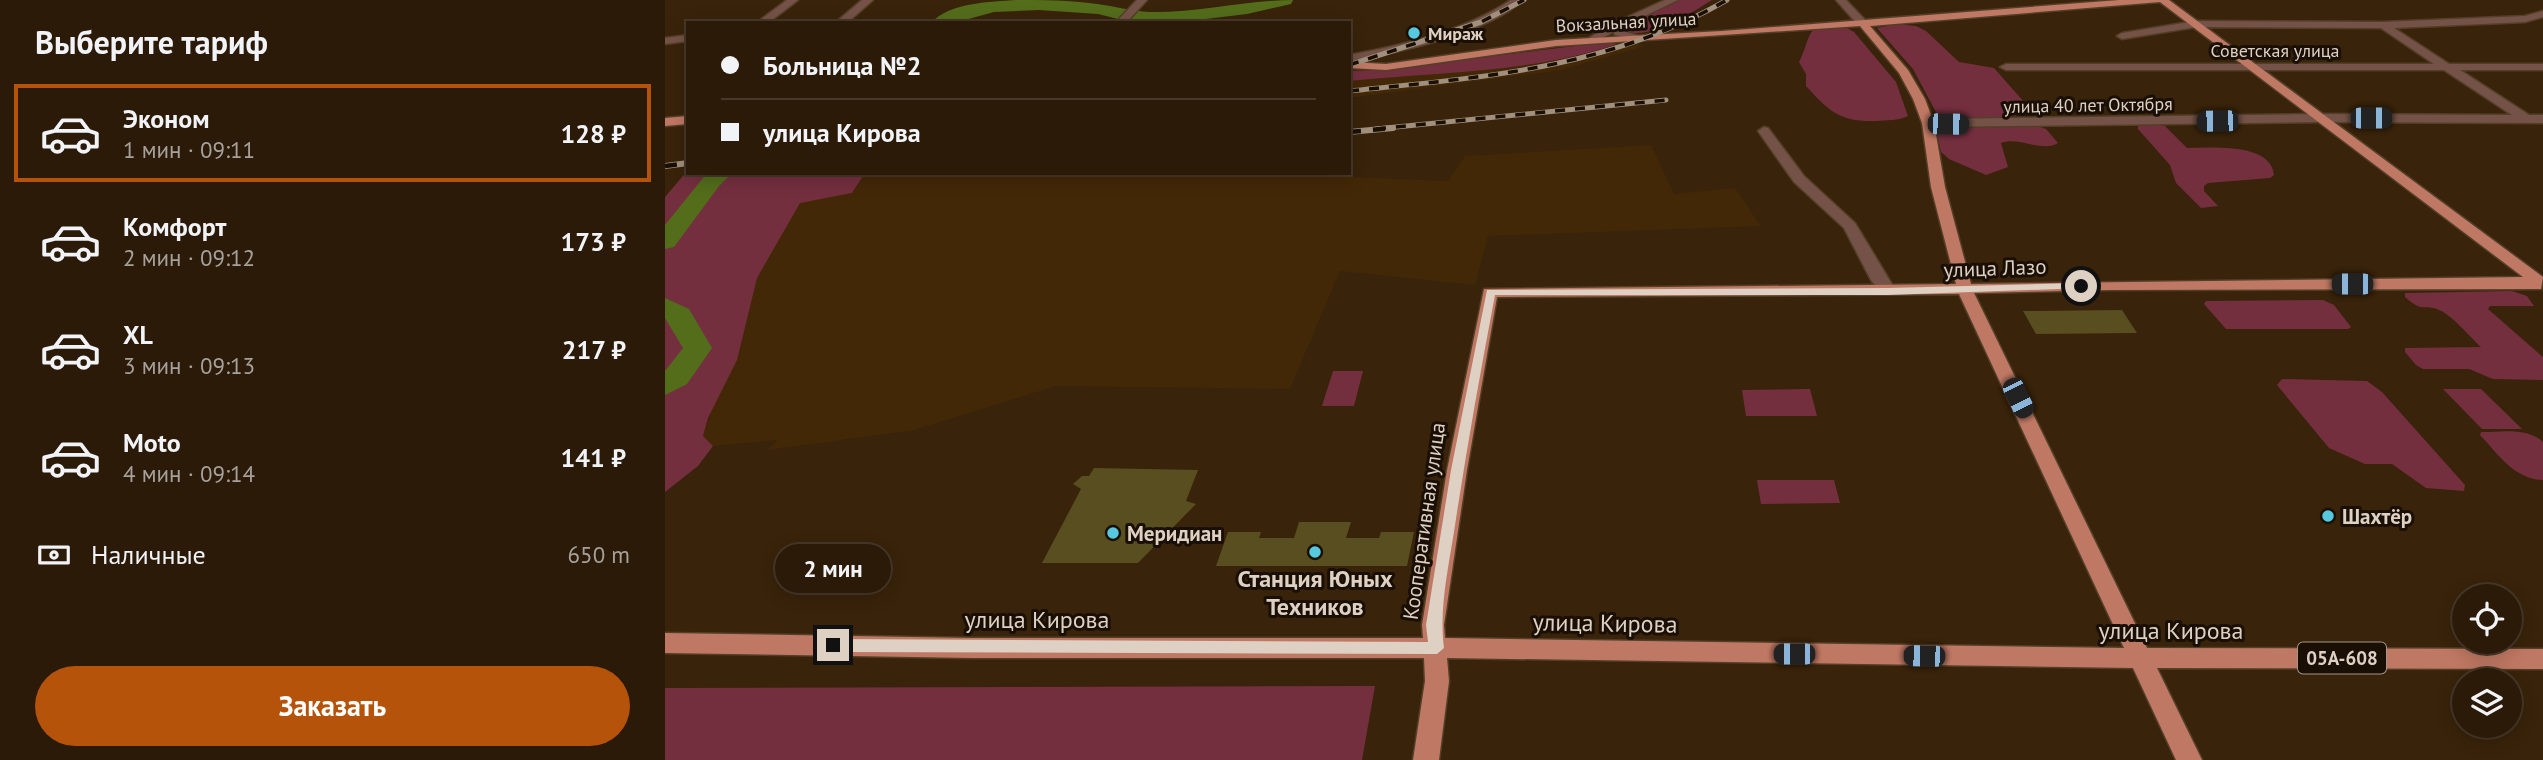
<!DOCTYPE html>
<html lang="ru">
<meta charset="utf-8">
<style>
body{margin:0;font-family:"PT Sans",sans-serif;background:#332312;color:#f1f3f6;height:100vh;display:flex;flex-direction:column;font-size:26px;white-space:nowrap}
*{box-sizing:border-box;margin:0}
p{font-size:23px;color:#a6a19c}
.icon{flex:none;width:38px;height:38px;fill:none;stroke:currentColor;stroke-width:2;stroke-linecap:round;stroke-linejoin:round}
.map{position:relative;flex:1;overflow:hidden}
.side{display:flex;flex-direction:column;background:#2b1a08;width:665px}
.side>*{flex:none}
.hud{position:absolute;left:21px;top:21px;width:665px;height:154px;border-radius:0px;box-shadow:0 4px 18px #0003,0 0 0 2px #473829;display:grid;align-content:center;height:154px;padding:0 35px;background:#2b1a08}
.tools{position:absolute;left:1787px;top:584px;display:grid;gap:14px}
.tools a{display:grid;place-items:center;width:70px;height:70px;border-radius:50%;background:#2b1a08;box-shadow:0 4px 18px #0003,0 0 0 2px #473829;font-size:35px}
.end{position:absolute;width:32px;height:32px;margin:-16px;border:9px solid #ded0c2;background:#111;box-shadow:0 0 0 4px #111}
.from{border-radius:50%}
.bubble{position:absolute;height:49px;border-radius:24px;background:#2b1a08;box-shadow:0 4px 18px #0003,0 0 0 2px #473829;font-size:23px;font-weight:700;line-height:49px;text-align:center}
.car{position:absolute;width:21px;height:42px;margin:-21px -10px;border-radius:9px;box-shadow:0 0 5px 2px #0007;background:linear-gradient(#222 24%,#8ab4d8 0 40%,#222 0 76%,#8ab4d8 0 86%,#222 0)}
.hud b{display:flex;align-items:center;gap:24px;height:66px;font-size:26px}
.hud b+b{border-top:2px solid #473829}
.hud i{width:18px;height:18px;background:#f1f3f6}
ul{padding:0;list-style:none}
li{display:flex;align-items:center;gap:21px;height:98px;margin:0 14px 10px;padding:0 21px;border:4px solid transparent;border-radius:0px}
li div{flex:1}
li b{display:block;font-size:26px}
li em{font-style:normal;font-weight:700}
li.active{border-color:#b45309}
li>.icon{width:63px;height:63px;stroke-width:1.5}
h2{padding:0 35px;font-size:32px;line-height:84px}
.pay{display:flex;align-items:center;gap:18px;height:77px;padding:0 35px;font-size:26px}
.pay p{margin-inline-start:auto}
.cta{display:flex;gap:14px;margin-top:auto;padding:14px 35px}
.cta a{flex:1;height:80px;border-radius:42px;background:#b45309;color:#fff;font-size:28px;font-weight:700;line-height:80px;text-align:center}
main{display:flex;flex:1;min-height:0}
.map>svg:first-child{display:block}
.built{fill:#432807}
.green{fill:#742f3f}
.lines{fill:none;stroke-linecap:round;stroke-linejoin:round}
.river{fill:#536d1b;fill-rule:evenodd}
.building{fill:#594e1f}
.minor-casing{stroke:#533f27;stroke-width:3}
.major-casing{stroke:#533f27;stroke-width:3}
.minor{fill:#755247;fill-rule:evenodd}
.major{fill:#bf7863;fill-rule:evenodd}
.rail-far1-casing{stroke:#a1907e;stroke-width:5}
.rail-casing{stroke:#a1907e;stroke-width:6}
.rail-far1{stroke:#190f05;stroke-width:3.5;stroke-dasharray:10;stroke-linecap:butt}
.rail{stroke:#190f05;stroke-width:4.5;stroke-dasharray:12;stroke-linecap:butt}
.route{fill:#ded0c2}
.poi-dot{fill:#56c9e1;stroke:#190f05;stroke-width:2.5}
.labels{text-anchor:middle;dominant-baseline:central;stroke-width:6;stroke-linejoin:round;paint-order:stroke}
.far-street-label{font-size:18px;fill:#ded0c2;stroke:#190f05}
.far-poi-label{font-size:18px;font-weight:bold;fill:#ded0c2;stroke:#190f05;text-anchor:start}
.shield{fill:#190f05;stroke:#a39689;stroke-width:2}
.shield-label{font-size:19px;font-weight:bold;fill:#ded0c2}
.street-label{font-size:21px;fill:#ded0c2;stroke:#190f05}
.poi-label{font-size:21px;font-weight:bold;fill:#ded0c2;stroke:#190f05;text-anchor:start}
.near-poi-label{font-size:24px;font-weight:bold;fill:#ded0c2;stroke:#190f05}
.near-street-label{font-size:24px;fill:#ded0c2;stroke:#190f05}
</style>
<main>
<section class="side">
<h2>Выберите тариф</h2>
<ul>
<li class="active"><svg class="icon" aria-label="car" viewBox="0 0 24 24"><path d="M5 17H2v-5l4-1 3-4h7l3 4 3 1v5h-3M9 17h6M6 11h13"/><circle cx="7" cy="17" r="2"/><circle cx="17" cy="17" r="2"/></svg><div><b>Эконом</b><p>1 мин · 09:11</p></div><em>128 ₽</em></li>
<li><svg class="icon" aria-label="car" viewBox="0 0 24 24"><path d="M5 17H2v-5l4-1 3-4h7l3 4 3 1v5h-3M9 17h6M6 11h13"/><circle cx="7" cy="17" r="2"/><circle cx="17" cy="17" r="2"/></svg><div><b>Комфорт</b><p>2 мин · 09:12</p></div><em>173 ₽</em></li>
<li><svg class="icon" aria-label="car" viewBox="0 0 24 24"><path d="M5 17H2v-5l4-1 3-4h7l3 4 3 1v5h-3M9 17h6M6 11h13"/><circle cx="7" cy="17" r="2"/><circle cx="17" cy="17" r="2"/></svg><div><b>XL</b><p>3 мин · 09:13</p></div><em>217 ₽</em></li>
<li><svg class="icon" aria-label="car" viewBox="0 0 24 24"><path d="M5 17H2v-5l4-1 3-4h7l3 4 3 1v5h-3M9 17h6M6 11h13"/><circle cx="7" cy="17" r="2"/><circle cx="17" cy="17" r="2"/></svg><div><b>Moto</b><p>4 мин · 09:14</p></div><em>141 ₽</em></li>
</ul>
<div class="pay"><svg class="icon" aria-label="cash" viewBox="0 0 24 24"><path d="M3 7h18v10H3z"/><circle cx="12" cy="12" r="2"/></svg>Наличные<p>650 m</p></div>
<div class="cta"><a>Заказать</a></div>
</section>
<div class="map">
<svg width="1878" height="760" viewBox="0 0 1878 760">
<rect width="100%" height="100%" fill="#39230a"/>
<g class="built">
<path d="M961 42 980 46 896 70 684 98V80L893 59Z"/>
<path d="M986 145 1009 194 1070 188 1096 226 823 236 810 285 675 271 625 389 391 386 249 430 103 450 113 440 48 446 38 436 92 278 135 202 187 193 200 173H577L783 181 800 156Z"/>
</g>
<g class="green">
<path d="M1008 0H1047C1028 12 980 43 959 30V26Z"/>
<path d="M1232 24 1251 26 1261 31 1294 62 1329 68 1359 102 1361 108 1358 114C1340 119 1289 122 1272 114L1248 69 1212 28Z"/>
<path d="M1156 28H1182L1189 32 1231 82 1243 116C1233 121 1222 120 1211 121 1174 122 1164 111 1141 86V74L1134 62C1140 51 1142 37 1148 30Z"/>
<path d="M943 42 952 44C867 73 772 72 684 81V71L713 70Z"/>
<path d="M1489 124 1500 126 1522 148C1545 148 1606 142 1609 175L1605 178 1543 183 1539 186V191L1553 206 1536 208 1511 183 1505 165 1473 129V126Z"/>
<path d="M1279 126 1375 127 1381 129 1393 143C1377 153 1354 136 1336 143L1343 167 1321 175 1284 159 1276 152 1271 129Z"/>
<path d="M23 170V173H200L187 193 135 203 92 278 72 360 43 418 38 436 48 446 33 466 0 492V197Z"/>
<path d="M1847 291 1862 296 1869 306H1825L1823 309 1878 357V380L1828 379 1804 369H1758L1751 365 1740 352V348L1816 347C1806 338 1786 314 1774 310 1758 303 1759 314 1740 297V293Z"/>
<path d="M1658 300 1669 305 1686 327 1683 329H1561L1539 304 1541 301Z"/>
<path d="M668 371H698L689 406H657Z"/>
<path d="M1617 379 1702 381 1717 392 1800 485 1799 491 1761 488 1727 464H1700L1664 448 1612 385Z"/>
<path d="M1145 389 1152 416H1081L1077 390Z"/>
<path d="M1778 389H1816L1857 429H1817Z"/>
<path d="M1816 432C1837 432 1862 427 1878 442V480C1849 479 1834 455 1815 435Z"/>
<path d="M1169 480 1175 503 1096 504 1092 480Z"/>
<path d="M710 686 697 760H0V688Z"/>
</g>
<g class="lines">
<g class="river">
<path d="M351 0C378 0 405 0 432 4 450 6 466 11 484 12 533 13 580 0 628 0L626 4 582 14 524 21H461L433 14 374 10 329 12 289 23H266C285 2 326 2 351 0Z"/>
<path d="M42 173H67L54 186 9 247 0 249V225Z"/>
<path d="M0 298 24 309 47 348 22 384 0 395V371L18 348 0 318Z"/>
</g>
</g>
<g class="building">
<path d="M1457 310 1472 333 1371 334 1358 311Z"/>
<path d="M429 468 533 470 521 501 531 504 473 563H377L416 489 408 484 417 476H424Z"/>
<path d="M634 522H686L681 538H714L716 532H749L742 566H551L563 532H596L594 538H629Z"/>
</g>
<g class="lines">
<g class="minor-casing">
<g id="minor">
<path d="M122 0H133L103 23H91Z"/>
<path d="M197 0H208L182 23H170Z"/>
<path d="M472 0H482L461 23H450Z"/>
<path d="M846 0H858C823 33 732 53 684 61V55C739 45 799 31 846 0Z"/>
<path d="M1000 0H1013L957 27 958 31 974 36V40L950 35 948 32 928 43 919 41 947 24Z"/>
<path d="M1171 0H1181L1202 22V26H1194Z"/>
<path d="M1878 11V17L1860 22 1729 28 1784 64H1878V70H1795L1864 115H1878V123L1654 122 1263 127 1257 123 1263 119 1654 114 1847 115 1779 70H1341L1335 67 1341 64H1769L1716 28 1531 27 1457 39 1452 36 1457 33 1531 21 1718 22 1860 16Z"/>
<path d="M23 35V41L0 44V38Z"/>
<path d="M1099 127 1103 128 1139 176 1190 223 1231 291 1229 294H1217L1206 280 1179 228 1129 182 1093 131Z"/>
</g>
</g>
<g class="major-casing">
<g id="major">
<path d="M1454 0H1504L1878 277 1876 289 1444 290 1309 293 1482 648 1878 649V669L1492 668 1537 760H1511L1468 668 782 658 784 681 774 760H748L760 681 759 658H307L0 653V633L307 638H758L757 625 782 470 819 289 1291 284 1266 187 1257 123 1248 99 1234 73 1195 26 891 46 721 70 684 68V62L721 64 891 40 1057 31ZM1495 2 1858 277 1306 284 1280 187 1269 123 1260 99 1243 70 1205 26ZM1294 294 1459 648 780 638 779 625 802 470 832 297Z"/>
<path d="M23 116V124L0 126V118Z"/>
</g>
</g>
<use href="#minor" class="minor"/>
<use href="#major" class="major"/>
<g class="rail-far1-casing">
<g id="rail-far1">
<path d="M684 65 816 22 859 0"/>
<path d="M684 91C820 77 941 69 1062 0"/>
<path d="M711 129 1001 100"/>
</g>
</g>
<g class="rail-casing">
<g id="rail">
<path d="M684 132 728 128"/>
<path d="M0 166 23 163"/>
</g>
</g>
<use href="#rail-far1" class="rail-far1"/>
<use href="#rail" class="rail"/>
</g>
<path class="route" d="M1416 283 1421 286 1420 288 1223 295H830C815 374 801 452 789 532 783 570 774 609 779 648L772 654 168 652 160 645 168 639 763 642 761 625 786 470 822 290 1223 288Z"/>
<g class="poi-dot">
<circle cx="749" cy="33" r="7"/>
<circle cx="1663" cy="516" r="7"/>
<circle cx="448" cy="533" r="7"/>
<circle cx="650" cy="552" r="7"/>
</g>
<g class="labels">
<g class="far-street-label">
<text transform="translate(961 22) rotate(-3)">Вокзальная улица</text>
<text x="1610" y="50">Советская улица</text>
<text transform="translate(1423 105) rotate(-1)">улица 40 лет Октября</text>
</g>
<g class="far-poi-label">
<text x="763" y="33">Мираж</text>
</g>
<rect class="shield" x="1633" y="642.5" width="88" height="31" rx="5"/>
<g class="shield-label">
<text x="1677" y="658">05А-608</text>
</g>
<g class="street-label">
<text transform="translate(1330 268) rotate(-2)">улица Лазо</text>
<text transform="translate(759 521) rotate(-82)">Кооперативная улица</text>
</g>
<g class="poi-label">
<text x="1677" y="516">Шахтёр</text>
<text x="462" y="533">Меридиан</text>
</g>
<g class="near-poi-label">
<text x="650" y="578">Станция Юных<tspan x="650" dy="28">Техников</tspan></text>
</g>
<g class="near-street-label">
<text x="372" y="619">улица Кирова</text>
<text transform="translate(940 623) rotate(1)">улица Кирова</text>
<text x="1506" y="630">улица Кирова</text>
</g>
</g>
</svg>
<div class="tools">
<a><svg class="icon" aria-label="locate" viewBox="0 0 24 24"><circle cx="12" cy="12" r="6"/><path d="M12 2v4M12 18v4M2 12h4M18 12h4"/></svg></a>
<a><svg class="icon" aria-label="layers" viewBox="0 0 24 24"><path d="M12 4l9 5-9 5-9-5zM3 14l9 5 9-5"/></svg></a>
</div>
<i class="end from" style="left:1416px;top:286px"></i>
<i class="end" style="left:168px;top:645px"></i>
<div class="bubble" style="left:110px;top:544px;width:116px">2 мин</div>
<i class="car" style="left:1706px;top:118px;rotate:90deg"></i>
<i class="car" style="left:1552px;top:121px;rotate:269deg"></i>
<i class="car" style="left:1283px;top:124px;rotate:91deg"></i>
<i class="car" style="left:1687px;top:284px;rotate:270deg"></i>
<i class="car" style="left:1353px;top:398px;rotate:154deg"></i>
<i class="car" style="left:1129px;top:654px;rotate:270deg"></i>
<i class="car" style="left:1259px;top:656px;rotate:271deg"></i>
<div class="hud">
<b><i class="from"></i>Больница №2</b>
<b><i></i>улица Кирова</b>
</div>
</div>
</main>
